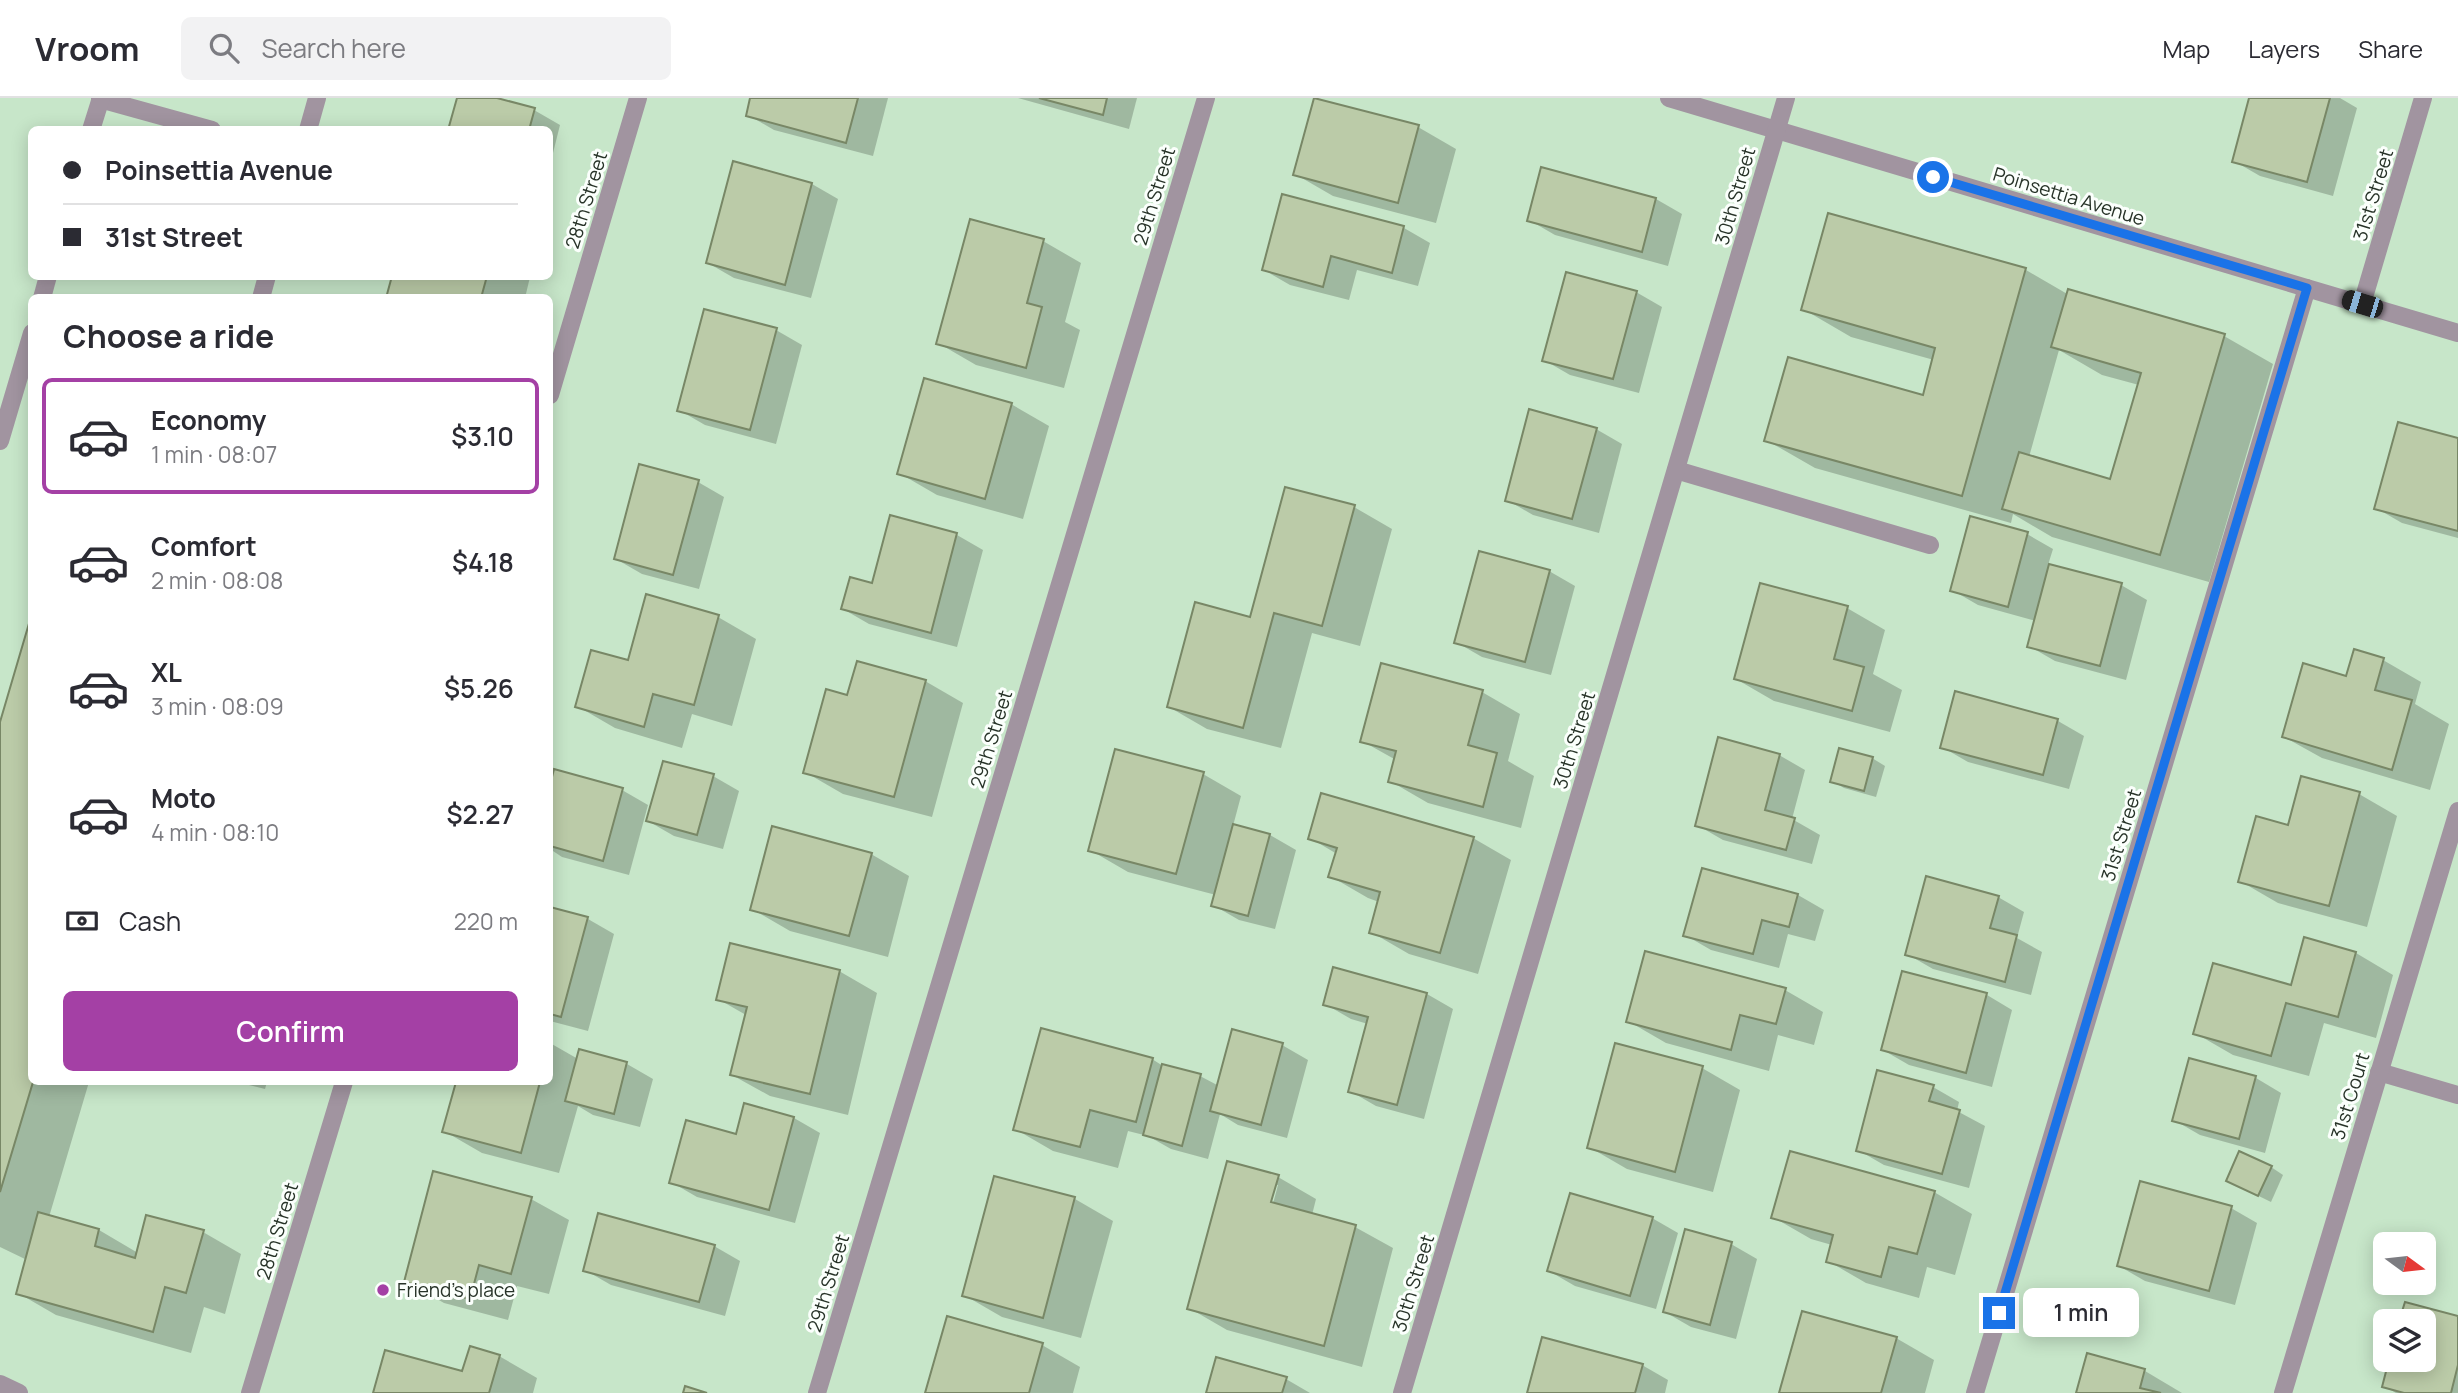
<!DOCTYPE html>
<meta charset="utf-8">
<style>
body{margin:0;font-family:Manrope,sans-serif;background:#f2f2f3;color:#2b2b33;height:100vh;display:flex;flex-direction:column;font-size:26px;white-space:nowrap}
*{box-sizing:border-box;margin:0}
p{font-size:23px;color:#7c7c81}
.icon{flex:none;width:38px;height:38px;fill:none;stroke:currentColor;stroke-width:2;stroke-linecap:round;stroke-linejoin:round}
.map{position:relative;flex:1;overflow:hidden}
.drawer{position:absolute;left:28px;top:196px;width:525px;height:791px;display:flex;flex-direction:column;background:#fff;border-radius:10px;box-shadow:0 4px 18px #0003}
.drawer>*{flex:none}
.hud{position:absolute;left:28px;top:28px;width:525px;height:154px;border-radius:10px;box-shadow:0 4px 18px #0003;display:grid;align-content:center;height:154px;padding:0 35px;background:#fff}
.needle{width:46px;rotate:105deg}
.buttons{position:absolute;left:2373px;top:1134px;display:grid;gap:14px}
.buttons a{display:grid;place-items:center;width:63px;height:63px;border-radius:10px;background:#fff;box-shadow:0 4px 18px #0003;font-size:35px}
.end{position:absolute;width:32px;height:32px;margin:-16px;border:9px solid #1a73e8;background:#fff;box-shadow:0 0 0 4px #fff}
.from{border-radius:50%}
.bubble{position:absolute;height:49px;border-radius:10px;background:#fff;box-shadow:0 4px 18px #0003;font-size:23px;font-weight:600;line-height:49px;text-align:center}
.car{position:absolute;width:21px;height:42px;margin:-21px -10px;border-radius:9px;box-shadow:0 0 5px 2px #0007;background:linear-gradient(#222 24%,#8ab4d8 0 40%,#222 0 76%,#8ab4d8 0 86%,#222 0)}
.hud b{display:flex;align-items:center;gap:24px;height:66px;font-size:26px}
.hud b+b{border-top:2px solid #e1e1e2}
.hud i{width:18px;height:18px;background:#2b2b33}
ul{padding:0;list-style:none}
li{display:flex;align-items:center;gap:21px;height:116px;margin:0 14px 10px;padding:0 21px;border:4px solid transparent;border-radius:10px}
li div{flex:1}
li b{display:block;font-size:26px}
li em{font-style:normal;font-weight:600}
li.active{border-color:#a440a5}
li>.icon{width:63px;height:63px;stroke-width:1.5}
h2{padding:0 35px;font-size:32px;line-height:84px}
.pay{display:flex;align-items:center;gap:18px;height:77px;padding:0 35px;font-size:26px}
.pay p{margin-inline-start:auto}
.action{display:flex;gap:14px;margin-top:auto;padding:14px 35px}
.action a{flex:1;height:80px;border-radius:10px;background:#a440a5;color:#fff;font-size:28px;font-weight:600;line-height:80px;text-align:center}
header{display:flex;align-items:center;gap:42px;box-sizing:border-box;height:98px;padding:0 35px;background:#fff;border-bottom:2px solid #e1e1e2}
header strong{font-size:33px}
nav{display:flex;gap:38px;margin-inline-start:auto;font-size:24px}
.search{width:490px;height:63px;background:#f2f2f3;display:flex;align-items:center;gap:18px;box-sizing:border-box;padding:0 24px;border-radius:10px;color:#7c7c81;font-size:26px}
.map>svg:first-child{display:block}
.shadow{fill:#0003;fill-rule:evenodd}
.building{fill:#bbcba8;stroke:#788766;stroke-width:2}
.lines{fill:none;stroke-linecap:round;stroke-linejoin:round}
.minor{stroke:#a194a0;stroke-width:18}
.route{stroke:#1a73e8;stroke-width:9}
.poi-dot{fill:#a440a5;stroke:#fbfffc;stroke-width:2.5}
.labels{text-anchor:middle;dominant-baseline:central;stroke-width:6;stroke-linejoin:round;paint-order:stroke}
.street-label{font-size:19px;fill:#273328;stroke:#fbfffc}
.poi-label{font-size:19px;fill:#273328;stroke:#fbfffc;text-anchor:start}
</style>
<header>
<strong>Vroom</strong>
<div class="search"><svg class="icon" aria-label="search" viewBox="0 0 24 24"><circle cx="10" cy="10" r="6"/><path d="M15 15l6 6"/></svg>Search here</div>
<nav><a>Map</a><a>Layers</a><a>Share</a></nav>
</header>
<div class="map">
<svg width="2458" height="1295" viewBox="0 0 2458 1295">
<rect width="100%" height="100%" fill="#c7e6c9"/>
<g class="shadow">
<path d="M459 0H490L534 12 560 27 550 67V32H450Z"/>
<path d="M752 0H888L873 58 774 32 748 17Z"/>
<path d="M1018 0H1137L1129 31Z"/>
<path d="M2251 0H2340L2357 10 2333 98 2260 78 2234 63Z"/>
<path d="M1418 29 1456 51 1436 125 1333 98 1295 76Z"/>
<path d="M735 66 812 86 838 101 811 200 734 180 708 165Z"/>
<path d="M1543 71 1656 101 1682 116 1668 168 1555 137 1529 122Z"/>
<path d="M1283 98 1404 130 1430 145 1418 188 1357 172 1349 202 1290 187 1264 172Z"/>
<path d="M1829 117 2026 172 2069 197 2224 238 2273 266 2209 484 2052 439 2013 416 2011 425 1815 370 1766 342 1924 299 1934 262 1851 239 1803 211ZM2059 252 2102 277 2139 287 2111 383 2029 359Z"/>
<path d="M1043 143 1081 165 1065 224 1080 232 1064 290 976 267 938 245Z"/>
<path d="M393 178H529L530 179 525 200H388Z"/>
<path d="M1636 194 1662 209 1639 295 1570 277 1544 262Z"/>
<path d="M776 232 802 247 776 346 705 327 679 312Z"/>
<path d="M1011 306 1049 328 1023 421 937 397 899 375Z"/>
<path d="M1596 331 1622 346 1599 435 1533 417 1507 402Z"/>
<path d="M2458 342V440L2402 425 2376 410Z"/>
<path d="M698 384 724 399 699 491 642 476 616 461Z"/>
<path d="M1354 409 1392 431 1360 548 1312 535 1281 650 1207 631 1169 609Z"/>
<path d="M892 419 957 437 983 452 957 549 869 526 843 511 873 487Z"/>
<path d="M2027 436 2053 451 2048 467 2121 487 2147 502 2126 582 2055 563 2029 548 2036 523 1978 507 1952 492Z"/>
<path d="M1549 473 1575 488 1551 577 1482 559 1456 544Z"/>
<path d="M1847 510 1885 532 1873 576 1902 592 1890 634 1774 603 1736 581Z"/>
<path d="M718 519 756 541 732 628 692 616 682 650 615 630 577 608 629 564Z"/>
<path d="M31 525 32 984H89L49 1119 99 1132 138 1155 203 1134 241 1156 225 1216 204 1209 191 1255 56 1217 18 1195 27 1162 0 1149V630Z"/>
<path d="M2383 562 2421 584 2415 606 2449 626 2430 692 2322 660 2284 639 2347 580Z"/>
<path d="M925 583 963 605 932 719 843 696 805 674Z"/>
<path d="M1482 594 1520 616 1508 663 1534 678 1521 730 1428 705 1390 683 1396 662 1362 643Z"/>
<path d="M1957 595 2058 623 2084 638 2069 691 1968 664 1942 649Z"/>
<path d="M1779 657 1805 672 1792 721 1820 737 1812 766 1723 742 1697 727Z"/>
<path d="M1872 660 1885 668 1876 699 1844 690 1832 683Z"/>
<path d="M555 674 622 692 648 707 629 777 562 759 550 751V694Z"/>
<path d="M1203 676 1241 698 1233 728 1270 737 1296 752 1275 831 1239 822 1213 807 1216 797 1128 774 1090 752Z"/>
<path d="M713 678 739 693 723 751 674 738 648 723Z"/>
<path d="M2359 696 2397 718 2367 829 2278 805 2240 783 2289 729Z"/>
<path d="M1310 740H1473L1511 762 1478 876 1409 856 1371 834 1379 804 1368 800 1330 778 1337 756Z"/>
<path d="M871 756 909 778 888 859 790 833 752 811Z"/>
<path d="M1798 797 1824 812 1815 843 1788 836 1779 870 1711 852 1685 837Z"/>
<path d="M1998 799 2024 814 2017 840 2042 854 2031 897 1933 871 1907 856Z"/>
<path d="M550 811 588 821 614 836 588 933 550 923Z"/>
<path d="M2356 855 2393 877 2376 940 2324 925 2309 978 2233 957 2195 935Z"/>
<path d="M1334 872 1427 896 1453 911 1424 1021 1376 1008 1350 993 1368 926 1351 921 1325 906Z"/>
<path d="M839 873 877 895 848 1017 770 998 732 977 746 917 718 901Z"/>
<path d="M1904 875 1987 897 2012 912 1992 989 1909 967 1883 952Z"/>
<path d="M1785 892 1823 914 1814 947 1778 937 1769 973 1666 945 1628 923Z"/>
<path d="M550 945 578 961 580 953 627 966 653 981 640 1029 593 1017 578 1008 559 1075 482 1055 444 1033 458 984H550Z"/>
<path d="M1282 947 1308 962 1287 1040 1238 1027 1220 1016 1208 1061 1171 1051 1148 1038 1128 1033 1118 1070 1053 1053 1015 1031 1152 961 1163 968 1200 978 1219 988Z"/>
<path d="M2190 962 2256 980 2281 995 2265 1055 2200 1037 2174 1022Z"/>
<path d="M1702 970 1740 992 1713 1094 1627 1071 1589 1049Z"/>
<path d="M237 984H267L265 991Z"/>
<path d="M1933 989 1959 1004 1957 1013 1985 1028 1969 1090 1884 1067 1858 1052Z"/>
<path d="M746 1007 794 1020 820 1035 795 1125 697 1099 671 1084 737 1038Z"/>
<path d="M2271 1069 2283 1077 2271 1104 2228 1083Z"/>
<path d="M1278 1079 1316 1101 1312 1117 1355 1129 1393 1150 1362 1269 1227 1232 1189 1210ZM1274 1087H1278L1271 1113 1268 1112Z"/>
<path d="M995 1080 1075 1101 1113 1123 1081 1240 1002 1219 964 1197Z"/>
<path d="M1934 1094 1972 1116 1955 1177 1927 1169 1919 1200 1866 1185 1828 1163 1832 1147 1811 1141 1773 1119Z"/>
<path d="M531 1101 569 1122 549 1196 517 1188 508 1222 444 1205 406 1183Z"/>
<path d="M2231 1110 2257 1125 2235 1207 2145 1183 2119 1168Z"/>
<path d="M1652 1120 1678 1135 1656 1211 1575 1188 1549 1173Z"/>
<path d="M1731 1146 1757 1161 1736 1241 1691 1229 1665 1214Z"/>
<path d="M714 1148 740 1163 725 1218 611 1187 585 1172Z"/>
<path d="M2406 1206 2458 1220V1295H2396L2384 1288 2391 1262H2424V1223H2401Z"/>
<path d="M1896 1240 1934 1262 1925 1295H1781Z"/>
<path d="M1042 1247 1080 1269 1073 1295H927Z"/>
<path d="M499 1258 537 1280 533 1295H375L463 1275Z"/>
<path d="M1642 1267 1668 1282 1665 1295H1529Z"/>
<path d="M2145 1273 2182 1295H2078Z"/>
<path d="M1286 1281 1310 1295H1208Z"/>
</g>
<g class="building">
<path d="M457 0H497L535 10 529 32H448Z"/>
<path d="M750 0H858L846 45 746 18Z"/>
<path d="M1039 0H1107L1103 17Z"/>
<path d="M1314 0 1419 27 1398 105 1293 77Z"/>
<path d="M2249 0H2330L2307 84 2232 64Z"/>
<path d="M733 63 812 85 785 187 706 165Z"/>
<path d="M1541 69 1656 100 1642 154 1527 123Z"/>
<path d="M1282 96 1404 128 1392 175 1331 158 1323 189 1262 172Z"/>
<path d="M1828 115 2026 170 1962 398 1764 343 1788 259 1923 297 1935 250 1801 212Z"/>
<path d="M970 121 1044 141 1027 205 1042 209 1026 270 936 246Z"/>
<path d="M1566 174 1637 193 1613 281 1542 263Z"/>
<path d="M392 178H487L481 200H386Z"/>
<path d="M2068 191 2225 236 2160 457 2002 411 2019 354 2110 381 2141 275 2051 249Z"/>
<path d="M704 211 777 230 750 332 677 313Z"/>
<path d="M924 280 1012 305 985 401 897 376Z"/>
<path d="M1529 311 1597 330 1572 421 1505 403Z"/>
<path d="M2398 324 2458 340V433L2374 411Z"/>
<path d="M639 366 699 382 673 477 614 461Z"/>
<path d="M1285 389 1355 407 1322 528 1274 515 1243 630 1167 609 1195 504 1250 519Z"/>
<path d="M890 417 957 435 931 535 841 511 850 479 872 485Z"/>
<path d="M1970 418 2028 434 2008 509 1950 493Z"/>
<path d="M1479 453 1550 472 1525 564 1454 545Z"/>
<path d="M2049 466 2122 485 2100 568 2027 549Z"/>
<path d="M1760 485 1848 508 1834 561 1864 569 1852 613 1734 581Z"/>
<path d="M646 496 719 517 694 607 653 596 644 629 575 609 591 552 628 562Z"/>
<path d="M30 522 33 984 0 1094V624Z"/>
<path d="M2354 551 2384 560 2375 592 2412 602 2392 672 2282 639 2303 565 2346 578Z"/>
<path d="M857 563 926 582 894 699 803 675 826 591 847 597Z"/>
<path d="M1381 565 1483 592 1468 647 1497 655 1483 709 1388 684 1396 653 1360 644Z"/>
<path d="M1955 593 2058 621 2043 677 1940 650Z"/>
<path d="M1718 639 1780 656 1765 712 1795 720 1786 752 1695 728Z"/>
<path d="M1839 650 1873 659 1864 693 1830 684Z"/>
<path d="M1115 651 1204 674 1176 776 1088 753Z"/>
<path d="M663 663 714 676 697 737 646 723Z"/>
<path d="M554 671 623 690 603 763 550 748V687Z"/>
<path d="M2301 678 2360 694 2329 808 2238 784 2256 718 2288 727Z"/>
<path d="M1321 695 1474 739 1440 855 1369 835 1380 794 1328 779 1337 750 1308 741Z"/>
<path d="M1233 726 1270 736 1248 818 1211 808Z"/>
<path d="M772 728 872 755 849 838 750 812Z"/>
<path d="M1702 770 1798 796 1789 829 1762 822 1753 856 1683 838Z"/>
<path d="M1926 778 1999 798 1990 830 2017 837 2005 884 1905 857Z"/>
<path d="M550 809 588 819 561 919 550 916Z"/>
<path d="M2304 839 2356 854 2338 919 2286 905 2271 958 2193 936 2213 865 2291 887Z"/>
<path d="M730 845 840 872 810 996 730 977 747 909 716 902Z"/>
<path d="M1645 853 1786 890 1776 926 1740 917 1731 952 1626 924Z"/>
<path d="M1333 869 1427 895 1397 1007 1348 994 1368 919 1323 907Z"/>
<path d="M1902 873 1987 895 1966 975 1881 952Z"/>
<path d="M1041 930 1153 960 1136 1024 1090 1012 1080 1049 1013 1032Z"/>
<path d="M1232 931 1283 945 1261 1027 1210 1013Z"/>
<path d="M1615 945 1703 968 1675 1074 1587 1050Z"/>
<path d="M579 951 627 964 614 1016 565 1003Z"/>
<path d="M2189 960 2256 978 2239 1041 2172 1023Z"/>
<path d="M1162 966 1201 976 1182 1048 1143 1037Z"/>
<path d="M1877 972 1934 987 1929 1003 1960 1012 1942 1076 1856 1053Z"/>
<path d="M456 984H540L521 1055 442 1034Z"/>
<path d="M744 1005 794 1019 769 1112 669 1085 686 1022 736 1036Z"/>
<path d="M1790 1053 1935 1093 1917 1156 1889 1149 1881 1179 1826 1164 1833 1137 1771 1120Z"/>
<path d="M2239 1053 2272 1068 2258 1098 2226 1083Z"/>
<path d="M1227 1063 1279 1077 1271 1104 1356 1127 1324 1248 1187 1211Z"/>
<path d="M433 1073 532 1099 511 1176 479 1167 470 1201 404 1184Z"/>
<path d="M994 1078 1075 1099 1043 1220 962 1198Z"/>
<path d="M2140 1083 2232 1108 2209 1193 2117 1168Z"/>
<path d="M1570 1095 1653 1119 1630 1198 1547 1173Z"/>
<path d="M38 1114 99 1131 95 1148 135 1160 146 1117 204 1132 186 1195 165 1189 153 1234 16 1196Z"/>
<path d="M598 1115 715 1147 699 1204 583 1173Z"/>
<path d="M1685 1131 1732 1144 1710 1227 1663 1214Z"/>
<path d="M2405 1204 2458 1218V1267L2451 1295H2404L2382 1289 2389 1262H2424V1223H2399Z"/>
<path d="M1802 1213 1897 1239 1881 1295H1779Z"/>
<path d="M947 1218 1043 1245 1029 1295H925Z"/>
<path d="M1542 1239 1643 1266 1635 1295H1527Z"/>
<path d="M470 1248 500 1257 489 1295H373L385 1252 462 1273Z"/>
<path d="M2087 1255 2145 1271 2140 1290 2161 1295H2076Z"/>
<path d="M1216 1259 1287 1279 1282 1295H1206Z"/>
<path d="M685 1288 707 1295H683Z"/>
</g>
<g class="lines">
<g class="minor">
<path d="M1669 0 2458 235"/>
<path d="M100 1 212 32"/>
<path d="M91 32 101 0"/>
<path d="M308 32 317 0"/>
<path d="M42 200 48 178"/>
<path d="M261 200 267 178"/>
<path d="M2362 206 2423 0"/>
<path d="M550 297 638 0"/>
<path d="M0 343 32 235"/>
<path d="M1676 372 1930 447"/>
<path d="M2379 974 2458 997"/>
<path d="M0 1286 19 1295"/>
<path d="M250 1295 344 984"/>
<path d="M817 1295 1206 0"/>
<path d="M1402 1295 1786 0"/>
<path d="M1975 1295 2307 190"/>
<path d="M2283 1295 2458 713"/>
</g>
</g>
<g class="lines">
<path class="route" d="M1933 79 2307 190 1999 1215"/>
</g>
<circle class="poi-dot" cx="383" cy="1192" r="7"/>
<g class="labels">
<g class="street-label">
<text transform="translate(2373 97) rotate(-73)">31st Street</text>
<text transform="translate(1154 98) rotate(-73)">29th Street</text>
<text transform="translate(1735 98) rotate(-74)">30th Street</text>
<text transform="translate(2069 98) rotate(17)">Poinsettia Avenue</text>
<text transform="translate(586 102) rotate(-73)">28th Street</text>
<text transform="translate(991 641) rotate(-73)">29th Street</text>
<text transform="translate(1574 642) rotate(-73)">30th Street</text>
<text transform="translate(2121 737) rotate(-73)">31st Street</text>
<text transform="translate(2350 998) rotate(-73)">31st Court</text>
<text transform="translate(277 1133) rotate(-73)">28th Street</text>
<text transform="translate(828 1185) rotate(-73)">29th Street</text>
<text transform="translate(1413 1185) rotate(-73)">30th Street</text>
</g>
<g class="poi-label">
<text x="397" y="1192">Friend's place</text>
</g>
</g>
</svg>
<div class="buttons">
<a><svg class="needle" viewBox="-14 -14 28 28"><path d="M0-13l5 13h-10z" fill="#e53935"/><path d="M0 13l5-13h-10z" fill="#7c7c81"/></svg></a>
<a><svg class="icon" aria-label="layers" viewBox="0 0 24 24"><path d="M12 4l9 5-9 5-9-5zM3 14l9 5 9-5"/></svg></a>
</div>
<i class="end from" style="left:1933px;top:79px"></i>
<i class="end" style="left:1999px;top:1215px"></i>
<div class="bubble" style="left:2023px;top:1190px;width:116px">1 min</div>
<i class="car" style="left:2362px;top:206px;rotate:287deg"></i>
<div class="hud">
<b><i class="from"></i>Poinsettia Avenue</b>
<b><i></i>31st Street</b>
</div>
<section class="drawer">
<h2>Choose a ride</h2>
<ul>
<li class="active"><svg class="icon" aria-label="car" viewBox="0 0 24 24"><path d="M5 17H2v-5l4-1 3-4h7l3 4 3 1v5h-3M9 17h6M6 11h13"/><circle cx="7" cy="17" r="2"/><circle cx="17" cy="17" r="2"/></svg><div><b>Economy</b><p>1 min · 08:07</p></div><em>$3.10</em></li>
<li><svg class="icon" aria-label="car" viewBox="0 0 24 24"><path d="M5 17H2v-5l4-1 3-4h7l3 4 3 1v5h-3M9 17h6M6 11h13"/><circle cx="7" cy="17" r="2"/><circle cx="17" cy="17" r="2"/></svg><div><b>Comfort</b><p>2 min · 08:08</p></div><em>$4.18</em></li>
<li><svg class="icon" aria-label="car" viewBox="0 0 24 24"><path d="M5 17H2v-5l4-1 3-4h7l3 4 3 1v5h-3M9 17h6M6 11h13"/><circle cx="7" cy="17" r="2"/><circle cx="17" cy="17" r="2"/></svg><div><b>XL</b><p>3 min · 08:09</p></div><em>$5.26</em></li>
<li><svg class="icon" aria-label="car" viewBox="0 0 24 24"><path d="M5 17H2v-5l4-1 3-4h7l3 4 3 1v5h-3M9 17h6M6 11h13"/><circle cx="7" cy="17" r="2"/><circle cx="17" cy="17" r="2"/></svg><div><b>Moto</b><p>4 min · 08:10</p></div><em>$2.27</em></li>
</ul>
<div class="pay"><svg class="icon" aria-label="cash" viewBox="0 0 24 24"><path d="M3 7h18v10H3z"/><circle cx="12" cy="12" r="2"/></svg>Cash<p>220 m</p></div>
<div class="action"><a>Confirm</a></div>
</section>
</div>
